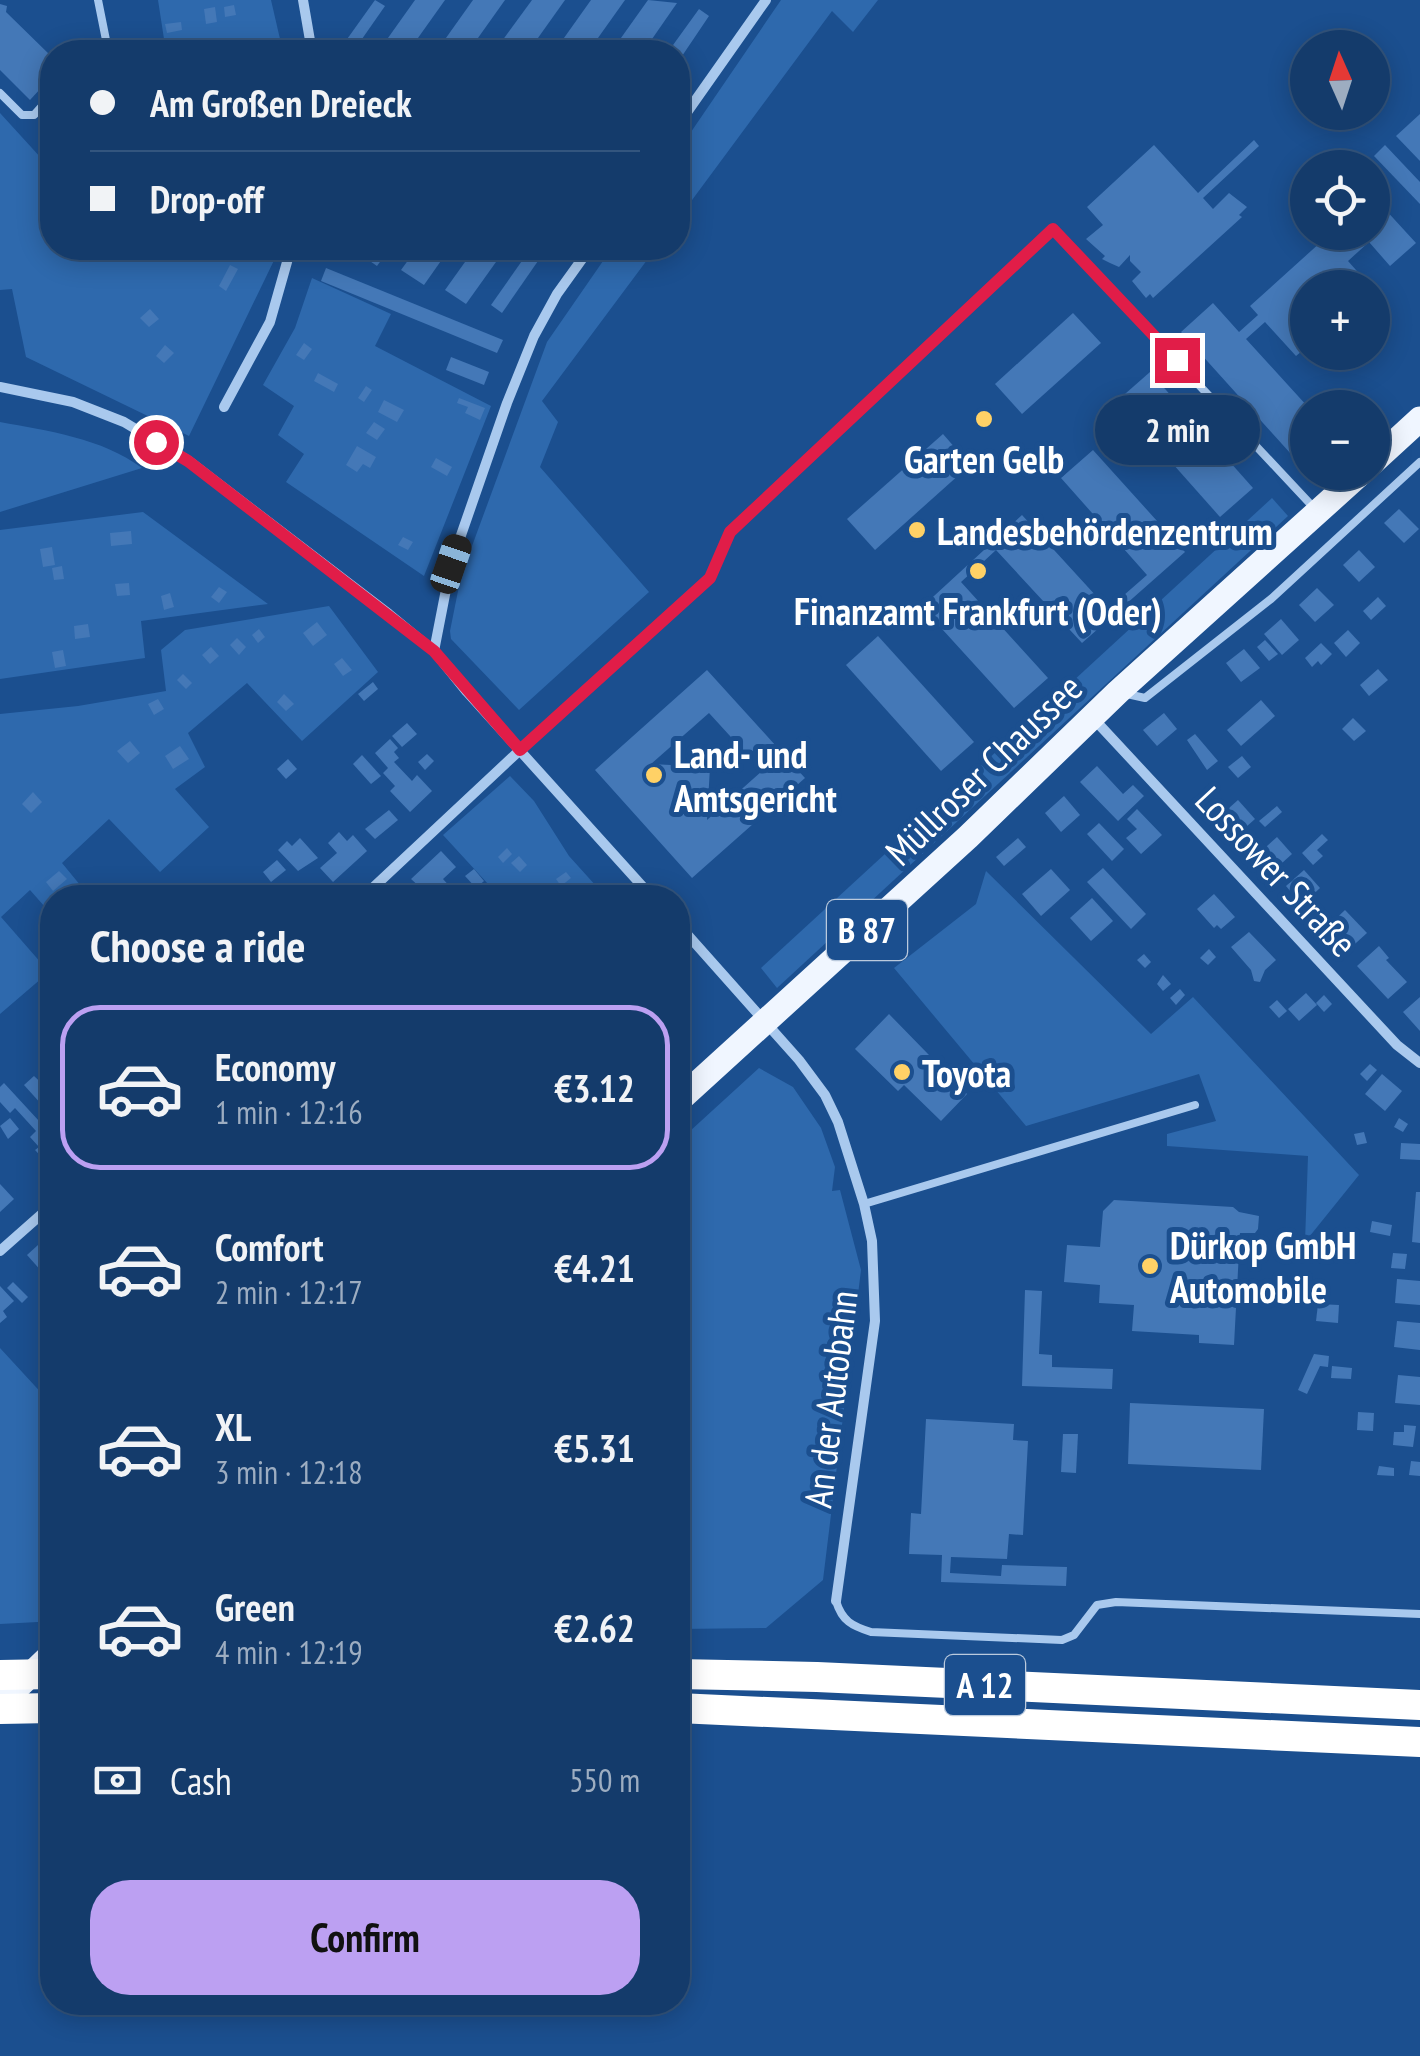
<!DOCTYPE html>
<meta charset="utf-8">
<style>
body{margin:0;font-family:"PT Sans Narrow",sans-serif;background:#214673;color:#f1f3f6;height:100vh;display:flex;flex-direction:column;font-size:38px;white-space:nowrap}
*{box-sizing:border-box;margin:0}
p{font-size:32px;color:#9dadc1}
.icon{flex:none;width:55px;height:55px;fill:none;stroke:currentColor;stroke-width:2;stroke-linecap:round;stroke-linejoin:round}
.map{position:relative;flex:1;overflow:hidden}
.details{position:absolute;left:40px;top:885px;width:650px;height:1130px;display:flex;flex-direction:column;background:#143b6b;border-radius:40px;box-shadow:0 5px 25px #0003,0 0 0 2px #33557e}
.details>*{flex:none}
.top-card{position:absolute;left:40px;top:40px;width:650px;height:220px;border-radius:40px;box-shadow:0 5px 25px #0003,0 0 0 2px #33557e;display:grid;align-content:center;height:220px;padding:0 50px;background:#143b6b}
.needle{width:65px;rotate:357deg}
.tools{position:absolute;left:1290px;top:30px;display:grid;gap:20px}
.tools a{display:grid;place-items:center;width:100px;height:100px;border-radius:50%;background:#143b6b;box-shadow:0 5px 25px #0003,0 0 0 2px #33557e;font-size:50px}
.end{position:absolute;width:45px;height:45px;margin:-22px;border:12px solid #e11d48;background:#fff;box-shadow:0 0 0 5px #fff}
.from{border-radius:50%}
.bubble{position:absolute;height:70px;border-radius:35px;background:#143b6b;box-shadow:0 5px 25px #0003,0 0 0 2px #33557e;font-size:32px;font-weight:800;line-height:70px;text-align:center}
.car{position:absolute;width:30px;height:60px;margin:-30px -15px;border-radius:12px;box-shadow:0 0 8px 2px #0007;background:linear-gradient(#222 24%,#8ab4d8 0 40%,#222 0 76%,#8ab4d8 0 86%,#222 0)}
.top-card b{display:flex;align-items:center;gap:35px;height:95px;font-size:38px}
.top-card b+b{border-top:2px solid #33557e}
.top-card i{width:25px;height:25px;background:#f1f3f6}
ul{padding:0;list-style:none}
li{display:flex;align-items:center;gap:30px;height:165px;margin:0 20px 15px;padding:0 30px;border:5px solid transparent;border-radius:40px}
li div{flex:1}
li b{display:block;font-size:38px}
li em{font-style:normal;font-weight:800}
li.on{border-color:#bca0f2}
li>.icon{width:90px;height:90px;stroke-width:1.5}
h2{padding:0 50px;font-size:45px;line-height:120px}
.pay{display:flex;align-items:center;gap:25px;height:110px;padding:0 50px;font-size:38px}
.pay p{margin-inline-start:auto}
.action{display:flex;gap:20px;margin-top:auto;padding:20px 50px}
.action a{flex:1;height:115px;border-radius:40px;background:#bca0f2;color:#111;font-size:40px;font-weight:800;line-height:115px;text-align:center}
.map>svg:first-child{display:block}
.green{fill:#2e69ad}
.building{fill:#4478b7;fill-rule:evenodd}
.lines{fill:none;stroke-linecap:round;stroke-linejoin:round}
.lane{stroke:#a9c9ee;stroke-width:8}
.street{stroke:#a9c9ee;stroke-width:10}
.primary{stroke:#f0f6ff;stroke-width:25}
.highway{stroke:#fff;stroke-width:30}
.route{stroke:#e11d48;stroke-width:12}
.poi-dot{fill:#ffd166;stroke:#1b4f8f;stroke-width:4}
.labels{text-anchor:middle;dominant-baseline:central;stroke-width:10;stroke-linejoin:round;paint-order:stroke}
.shield{fill:#1b4f8f;stroke:#bbcadd;stroke-width:2.5}
.shield-label{font-size:35px;font-weight:bold;fill:#fff}
.poi-label{font-size:38px;font-weight:bold;fill:#fff;stroke:#1b4f8f;text-anchor:start}
.street-label{font-size:38px;fill:#fff;stroke:#1b4f8f}
</style>
<div class="map">
<svg width="1420" height="2056" viewBox="0 0 1420 2056">
<rect width="100%" height="100%" fill="#1b4f8f"/>
<g class="green">
<path d="M158 0H271L283 52H166Z"/>
<path d="M781 0H878L853 32 832 11 678 219V151Z"/>
<path d="M0 113 52 170V248H280L189 436 26 357 12 289 0 290Z"/>
<path d="M612 248H656L542 401 558 422 540 467 649 592 519 710 451 639 450 631 461 576 547 342Z"/>
<path d="M312 278 391 314 375 346 491 406 424 576 286 482 304 454 278 435 294 406 263 385 295 328Z"/>
<path d="M0 422C48 431 102 438 142 468L0 512Z"/>
<path d="M1272 498 1288 516 777 988 761 968Z"/>
<path d="M143 512 268 604 141 621 145 658 0 679V530Z"/>
<path d="M329 606 378 672 302 741 247 683 188 733 205 767 175 789 209 827 160 872 109 819 62 863 90 897 52 898V915L30 890 1 917 49 972 0 1014V714L78 706 166 691 161 650 185 630Z"/>
<path d="M510 776 534 801 569 856 606 897H500L443 835Z"/>
<path d="M986 871 1151 1034 1193 997 1359 1175 1305 1242 1308 1156 1167 1146V1134L1216 1121 1199 1074 1026 1126 894 968 976 904Z"/>
<path d="M759 1068 793 1087 821 1128 835 1167 832 1191 840 1190 861 1270 823 1580 766 1628 678 1629V1142Z"/>
<path d="M0 1348 46 1398 52 1394V1611L38 1622 0 1624Z"/>
</g>
<g class="building">
<path d="M375 0 385 6 355 49 345 42Z"/>
<path d="M415 0H445L408 52H378Z"/>
<path d="M473 0H505L468 52H436Z"/>
<path d="M532 0H565L528 52H494Z"/>
<path d="M591 0H625L588 52H554Z"/>
<path d="M648 0 677 3 643 52H611Z"/>
<path d="M0 4 7 6 6 12 52 57V76L30 100 0 70Z"/>
<path d="M234 5 236 15 225 17 224 7Z"/>
<path d="M215 7 217 22 206 24 204 9Z"/>
<path d="M699 9 709 16 678 62V52H668Z"/>
<path d="M181 22 182 30 167 33 165 24Z"/>
<path d="M1420 114V161L1396 136Z"/>
<path d="M1254 140 1259 146 1203 198 1213 209 1229 193 1247 207 1239 215 1242 217 1153 298 1150 294 1146 298 1132 281 1141 272 1130 261V255L1119 267 1110 263 1102 259 1105 256 1086 239 1103 225 1087 207 1154 145 1198 193Z"/>
<path d="M1385 145 1420 182V204L1374 156Z"/>
<path d="M1372 195 1416 243 1390 266 1369 242 1348 261 1372 288H1308V301L1303 305 1308 311V346L1296 356 1265 322 1246 339 1308 407V439L1291 454 1181 332 1213 303 1239 332 1258 315 1250 306 1332 232H1372Z"/>
<path d="M356 248H390L377 266 354 250Z"/>
<path d="M417 248H450L424 285 401 270Z"/>
<path d="M475 248H506L466 304 445 290Z"/>
<path d="M531 248H547L502 313 491 305Z"/>
<path d="M230 265 238 269 226 291 219 286Z"/>
<path d="M326 268 503 340 497 353 321 281Z"/>
<path d="M150 309 159 319 149 327 140 318Z"/>
<path d="M1073 313 1101 343 1022 414 995 384Z"/>
<path d="M304 343 312 349 304 360 296 355Z"/>
<path d="M165 345 174 353 164 363 156 356Z"/>
<path d="M451 357 489 372 484 385 446 370Z"/>
<path d="M1150 372 1253 488 1220 517 1117 401Z"/>
<path d="M318 373 338 384 334 392 314 381Z"/>
<path d="M366 386 372 390 364 402 358 398Z"/>
<path d="M459 398 485 408 480 420 465 413 468 407 457 403Z"/>
<path d="M384 400 404 410 397 422 378 412Z"/>
<path d="M374 422 385 429 377 440 366 433Z"/>
<path d="M943 434 970 465 875 550 847 519Z"/>
<path d="M357 446 376 457 370 468 363 464 357 472 346 465Z"/>
<path d="M1093 450 1185 552 1082 643 996 550 982 563 989 571 979 580 972 572 961 582 1048 678 1014 708 922 607 1022 515 1108 609 1147 575 1061 478Z"/>
<path d="M436 458 452 467 447 476 431 467Z"/>
<path d="M1399 509 1419 529 1404 543 1384 523Z"/>
<path d="M131 531 132 544 111 546 110 533Z"/>
<path d="M403 537 413 542 408 550 398 545Z"/>
<path d="M52 547 55 565 43 567 40 549Z"/>
<path d="M1359 550 1375 567 1359 582 1343 565Z"/>
<path d="M62 566 64 579 54 580 52 568Z"/>
<path d="M129 583 130 595 117 596 115 584Z"/>
<path d="M219 587 227 592 219 603 211 597Z"/>
<path d="M1317 588 1334 605 1315 622 1299 605Z"/>
<path d="M170 593 174 607 164 610 161 596Z"/>
<path d="M1378 597 1386 606 1371 620 1363 611Z"/>
<path d="M1281 619 1299 640 1282 655 1264 634Z"/>
<path d="M317 622 327 635 313 646 303 633Z"/>
<path d="M88 624 90 637 75 639 74 626Z"/>
<path d="M259 629 265 637 258 643 252 635Z"/>
<path d="M1348 630 1360 643 1346 657 1334 643Z"/>
<path d="M878 636 974 742 941 771 846 665Z"/>
<path d="M237 638 246 647 239 655 230 645Z"/>
<path d="M1265 640 1278 654 1269 661 1257 647Z"/>
<path d="M1321 643 1332 654 1321 665 1318 661 1312 667 1305 658Z"/>
<path d="M211 647 219 656 210 664 202 655Z"/>
<path d="M1244 649 1260 668 1241 682 1226 663Z"/>
<path d="M63 650 66 666 55 668 52 652Z"/>
<path d="M342 658 352 670 343 676 334 664Z"/>
<path d="M1378 669 1388 680 1369 696 1360 685Z"/>
<path d="M707 670 805 778 692 878 595 770ZM709 713 762 771 707 820 710 767 651 764Z"/>
<path d="M183 674 192 683 186 689 177 680Z"/>
<path d="M373 682 378 689 364 701 358 694Z"/>
<path d="M284 694 294 704 286 711 277 702Z"/>
<path d="M158 699 164 709 154 715 148 704Z"/>
<path d="M1261 700 1275 716 1241 746 1227 730Z"/>
<path d="M1164 713 1177 729 1157 746 1143 730Z"/>
<path d="M1353 718 1366 731 1354 741 1342 729Z"/>
<path d="M407 723 417 734 402 747 392 736Z"/>
<path d="M1195 734 1218 761 1207 770 1187 740Z"/>
<path d="M390 739 398 748 394 752 399 758 394 762 412 781 417 775 432 791 410 812 390 791 395 786 383 773 388 768 375 753Z"/>
<path d="M130 741 140 753 128 763 117 751Z"/>
<path d="M180 746 189 759 173 769 165 756Z"/>
<path d="M427 754 434 761 425 770 418 762Z"/>
<path d="M362 755 381 776 371 784 353 764Z"/>
<path d="M1242 756 1251 767 1238 778 1228 767Z"/>
<path d="M288 759 297 769 286 779 277 769Z"/>
<path d="M1097 766 1123 794 1133 785 1144 796 1118 821 1080 782Z"/>
<path d="M33 792 42 802 31 813 22 804Z"/>
<path d="M1064 796 1080 815 1061 832 1045 813Z"/>
<path d="M1238 800 1255 819 1237 835 1220 816Z"/>
<path d="M1277 806 1282 812 1265 827 1259 821Z"/>
<path d="M1137 809 1162 835 1141 854 1126 838 1137 829 1127 819Z"/>
<path d="M389 810 398 820 375 839 365 829Z"/>
<path d="M1099 823 1124 849 1112 861 1087 834Z"/>
<path d="M339 832 347 841 353 835 367 851 333 882 320 868 337 853 328 843Z"/>
<path d="M1322 834 1328 840 1317 850 1323 856 1313 865 1302 853Z"/>
<path d="M1277 837 1292 854 1272 872 1257 855Z"/>
<path d="M300 838 318 858 298 871 278 850 287 841 292 846Z"/>
<path d="M1018 838 1026 847 1004 866 996 857Z"/>
<path d="M507 848 512 854 503 863 498 857Z"/>
<path d="M441 851 456 867 443 879 452 889 446 894 449 898H432L411 879Z"/>
<path d="M519 856 527 865 520 872 511 863Z"/>
<path d="M277 860 286 870 271 882 263 872Z"/>
<path d="M1103 868 1146 914 1131 929 1087 882Z"/>
<path d="M474 869 484 881 476 888 465 876Z"/>
<path d="M1051 869 1070 890 1041 916 1022 894Z"/>
<path d="M1304 870 1320 888 1302 905 1286 886Z"/>
<path d="M59 871 67 879 53 891 46 882Z"/>
<path d="M566 872 571 878 561 886 556 879Z"/>
<path d="M251 885 255 889 251 893 255 898H242L240 895Z"/>
<path d="M1214 894 1235 917 1221 929 1217 925 1214 928 1197 909Z"/>
<path d="M1092 898 1113 921 1091 941 1070 918Z"/>
<path d="M1345 910 1367 933 1346 952 1325 929Z"/>
<path d="M1249 932 1276 960 1265 970 1260 982 1254 981 1251 970 1231 947Z"/>
<path d="M1379 946 1389 958 1386 960 1407 982 1388 999 1357 966Z"/>
<path d="M1209 949 1216 957 1208 965 1200 958Z"/>
<path d="M1144 954 1151 962 1145 968 1137 960Z"/>
<path d="M1163 975 1171 984 1163 991 1157 984Z"/>
<path d="M1180 989 1185 995 1176 1005 1170 998Z"/>
<path d="M1306 993 1317 1005 1299 1021 1288 1009Z"/>
<path d="M1324 995 1332 1004 1324 1012 1316 1003Z"/>
<path d="M1420 997V1031L1403 1012Z"/>
<path d="M1277 1000 1287 1011 1279 1018 1269 1007Z"/>
<path d="M889 1014 967 1094 941 1121 904 1085 898 1091 855 1049Z"/>
<path d="M1370 1064 1377 1070 1367 1081 1360 1074Z"/>
<path d="M1382 1074 1402 1091 1385 1111 1365 1094Z"/>
<path d="M34 1076 52 1093V1116L24 1085Z"/>
<path d="M4 1083 51 1134 52 1132V1164L50 1166 35 1150 39 1147 30 1137 36 1131 15 1108 10 1113 0 1102V1087Z"/>
<path d="M10 1118 19 1129 8 1139 0 1126Z"/>
<path d="M1399 1118 1408 1124 1403 1132 1394 1127Z"/>
<path d="M1364 1132 1367 1143 1357 1145 1354 1134Z"/>
<path d="M1401 1143 1420 1144V1160L1400 1159Z"/>
<path d="M0 1184 14 1199 0 1212Z"/>
<path d="M1416 1192H1420V1243L1412 1242Z"/>
<path d="M1114 1200 1233 1207 1239 1212 1259 1216 1258 1229 1255 1233H1240L1234 1345 1199 1343V1335L1132 1331 1134 1305 1099 1303 1100 1285 1064 1282 1067 1245 1100 1247 1103 1211Z"/>
<path d="M1372 1221 1392 1225 1390 1236 1370 1232Z"/>
<path d="M49 1235 52 1239V1283L27 1255Z"/>
<path d="M1393 1253 1407 1254 1405 1269 1391 1268Z"/>
<path d="M1397 1279 1420 1281V1305L1395 1303Z"/>
<path d="M13 1282 28 1297 22 1303 7 1288Z"/>
<path d="M0 1286 14 1301 3 1311 7 1317 0 1323Z"/>
<path d="M1025 1290 1042 1291 1039 1354 1052 1355V1367L1113 1369 1112 1389 1022 1386Z"/>
<path d="M1318 1304 1339 1305 1338 1323 1316 1321Z"/>
<path d="M1397 1321 1420 1323V1350L1394 1347Z"/>
<path d="M1314 1354 1329 1356 1328 1367 1320 1366 1307 1394 1298 1390Z"/>
<path d="M1332 1366 1352 1368 1351 1379 1331 1378Z"/>
<path d="M1398 1375 1420 1377V1405L1395 1403Z"/>
<path d="M1130 1403 1264 1409 1261 1470 1128 1464Z"/>
<path d="M1358 1412 1374 1413 1373 1431 1357 1430Z"/>
<path d="M926 1419 1014 1424 1013 1440 1028 1441 1023 1535 1009 1534 1007 1559 951 1557 950 1573 1001 1576 1002 1565 1067 1567 1066 1586 941 1582 942 1555 909 1554 911 1513 921 1514Z"/>
<path d="M1404 1425 1416 1426 1413 1447 1393 1445 1394 1432H1404Z"/>
<path d="M1063 1434H1078L1076 1473 1061 1472Z"/>
<path d="M1411 1461 1420 1462V1476L1409 1475Z"/>
<path d="M1379 1466 1394 1468V1476L1377 1475Z"/>
</g>
<g class="lines">
<g class="lane">
<path d="M94 52 106 40 98 0"/>
<path d="M0 93 22 115H34L52 95"/>
<path d="M1127 694 1145 698 1271 599 1420 462"/>
<path d="M520 750 710 577 730 532 1053 229 1315 509"/>
<path d="M864 1204 1195 1105"/>
<path d="M836 1601C842 1621 852 1626 871 1632L1062 1640 1074 1635 1097 1605 1116 1602 1420 1614"/>
</g>
<g class="street">
<path d="M303 0 312 52"/>
<path d="M678 125 766 0"/>
<path d="M0 387 73 402 124 422 189 461 389 614 434 651 467 692 653 898"/>
<path d="M224 407 270 322 291 248"/>
<path d="M434 651 451 564 507 403 534 336 557 294 590 248"/>
<path d="M1093 718 1397 1045 1420 1063"/>
<path d="M362 898 520 750"/>
<path d="M678 924 799 1060 825 1095 838 1122 864 1204 872 1241 875 1321 836 1601"/>
<path d="M0 1251 52 1205"/>
</g>
<g class="primary">
<path d="M1372 463 1420 419"/>
<path d="M678 1101 968 837 1118 692 1362 472"/>
<path d="M0 1704 52 1654"/>
</g>
<g class="highway">
<path d="M678 1674 817 1677 1420 1705"/>
<path d="M0 1675 52 1674"/>
<path d="M678 1708 1420 1742"/>
<path d="M0 1709 52 1708"/>
</g>
</g>
<g class="lines">
<path class="route" d="M156 442 188 461 434 651 520 750 710 578 730 532 1053 229 1177 360"/>
</g>
<g class="poi-dot">
<circle cx="984" cy="419" r="10"/>
<circle cx="917" cy="530" r="10"/>
<circle cx="978" cy="571" r="10"/>
<circle cx="654" cy="775" r="10"/>
<circle cx="902" cy="1072" r="10"/>
<circle cx="1150" cy="1266" r="10"/>
</g>
<g class="labels">
<g class="shield">
<rect x="827" y="900" width="80" height="60" rx="8"/>
<rect x="945" y="1655" width="80" height="60" rx="8"/>
</g>
<g class="shield-label">
<text x="867" y="930">B 87</text>
<text x="985" y="1685">A 12</text>
</g>
<g class="poi-label">
<text x="984" y="458" text-anchor="middle">Garten Gelb</text>
<text x="937" y="530">Landesbehördenzentrum</text>
<text x="978" y="610" text-anchor="middle">Finanzamt Frankfurt (Oder)</text>
<text x="674" y="753">Land- und<tspan x="674" dy="44">Amtsgericht</tspan></text>
<text x="922" y="1072">Toyota</text>
<text x="1170" y="1244">Dürkop GmbH<tspan x="1170" dy="44">Automobile</tspan></text>
</g>
<g class="street-label">
<text transform="translate(983 769) rotate(-44)">Müllroser Chaussee</text>
<text transform="translate(1277 871) rotate(47)">Lossower Straße</text>
<text transform="translate(830 1399) rotate(-83)">An der Autobahn</text>
</g>
</g>
</svg>
<div class="tools">
<a><svg class="needle" viewBox="-14 -14 28 28"><path d="M0-13l5 13h-10z" fill="#e53935"/><path d="M0 13l5-13h-10z" fill="#9dadc1"/></svg></a>
<a><svg class="icon" aria-label="locate" viewBox="0 0 24 24"><circle cx="12" cy="12" r="6"/><path d="M12 2v4M12 18v4M2 12h4M18 12h4"/></svg></a>
<a>+</a>
<a>−</a>
</div>
<i class="end from" style="left:156px;top:442px"></i>
<i class="end" style="left:1177px;top:360px"></i>
<div class="bubble" style="left:1095px;top:395px;width:165px">2 min</div>
<i class="car" style="left:451px;top:564px;rotate:19deg"></i>
<div class="top-card">
<b><i class="from"></i>Am Großen Dreieck</b>
<b><i></i>Drop-off</b>
</div>
<section class="details">
<h2>Choose a ride</h2>
<ul>
<li class="on"><svg class="icon" aria-label="car" viewBox="0 0 24 24"><path d="M5 17H2v-5l4-1 3-4h7l3 4 3 1v5h-3M9 17h6M6 11h13"/><circle cx="7" cy="17" r="2"/><circle cx="17" cy="17" r="2"/></svg><div><b>Economy</b><p>1 min · 12:16</p></div><em>€3.12</em></li>
<li><svg class="icon" aria-label="car" viewBox="0 0 24 24"><path d="M5 17H2v-5l4-1 3-4h7l3 4 3 1v5h-3M9 17h6M6 11h13"/><circle cx="7" cy="17" r="2"/><circle cx="17" cy="17" r="2"/></svg><div><b>Comfort</b><p>2 min · 12:17</p></div><em>€4.21</em></li>
<li><svg class="icon" aria-label="car" viewBox="0 0 24 24"><path d="M5 17H2v-5l4-1 3-4h7l3 4 3 1v5h-3M9 17h6M6 11h13"/><circle cx="7" cy="17" r="2"/><circle cx="17" cy="17" r="2"/></svg><div><b>XL</b><p>3 min · 12:18</p></div><em>€5.31</em></li>
<li><svg class="icon" aria-label="car" viewBox="0 0 24 24"><path d="M5 17H2v-5l4-1 3-4h7l3 4 3 1v5h-3M9 17h6M6 11h13"/><circle cx="7" cy="17" r="2"/><circle cx="17" cy="17" r="2"/></svg><div><b>Green</b><p>4 min · 12:19</p></div><em>€2.62</em></li>
</ul>
<div class="pay"><svg class="icon" aria-label="cash" viewBox="0 0 24 24"><path d="M3 7h18v10H3z"/><circle cx="12" cy="12" r="2"/></svg>Cash<p>550 m</p></div>
<div class="action"><a>Confirm</a></div>
</section>
</div>
